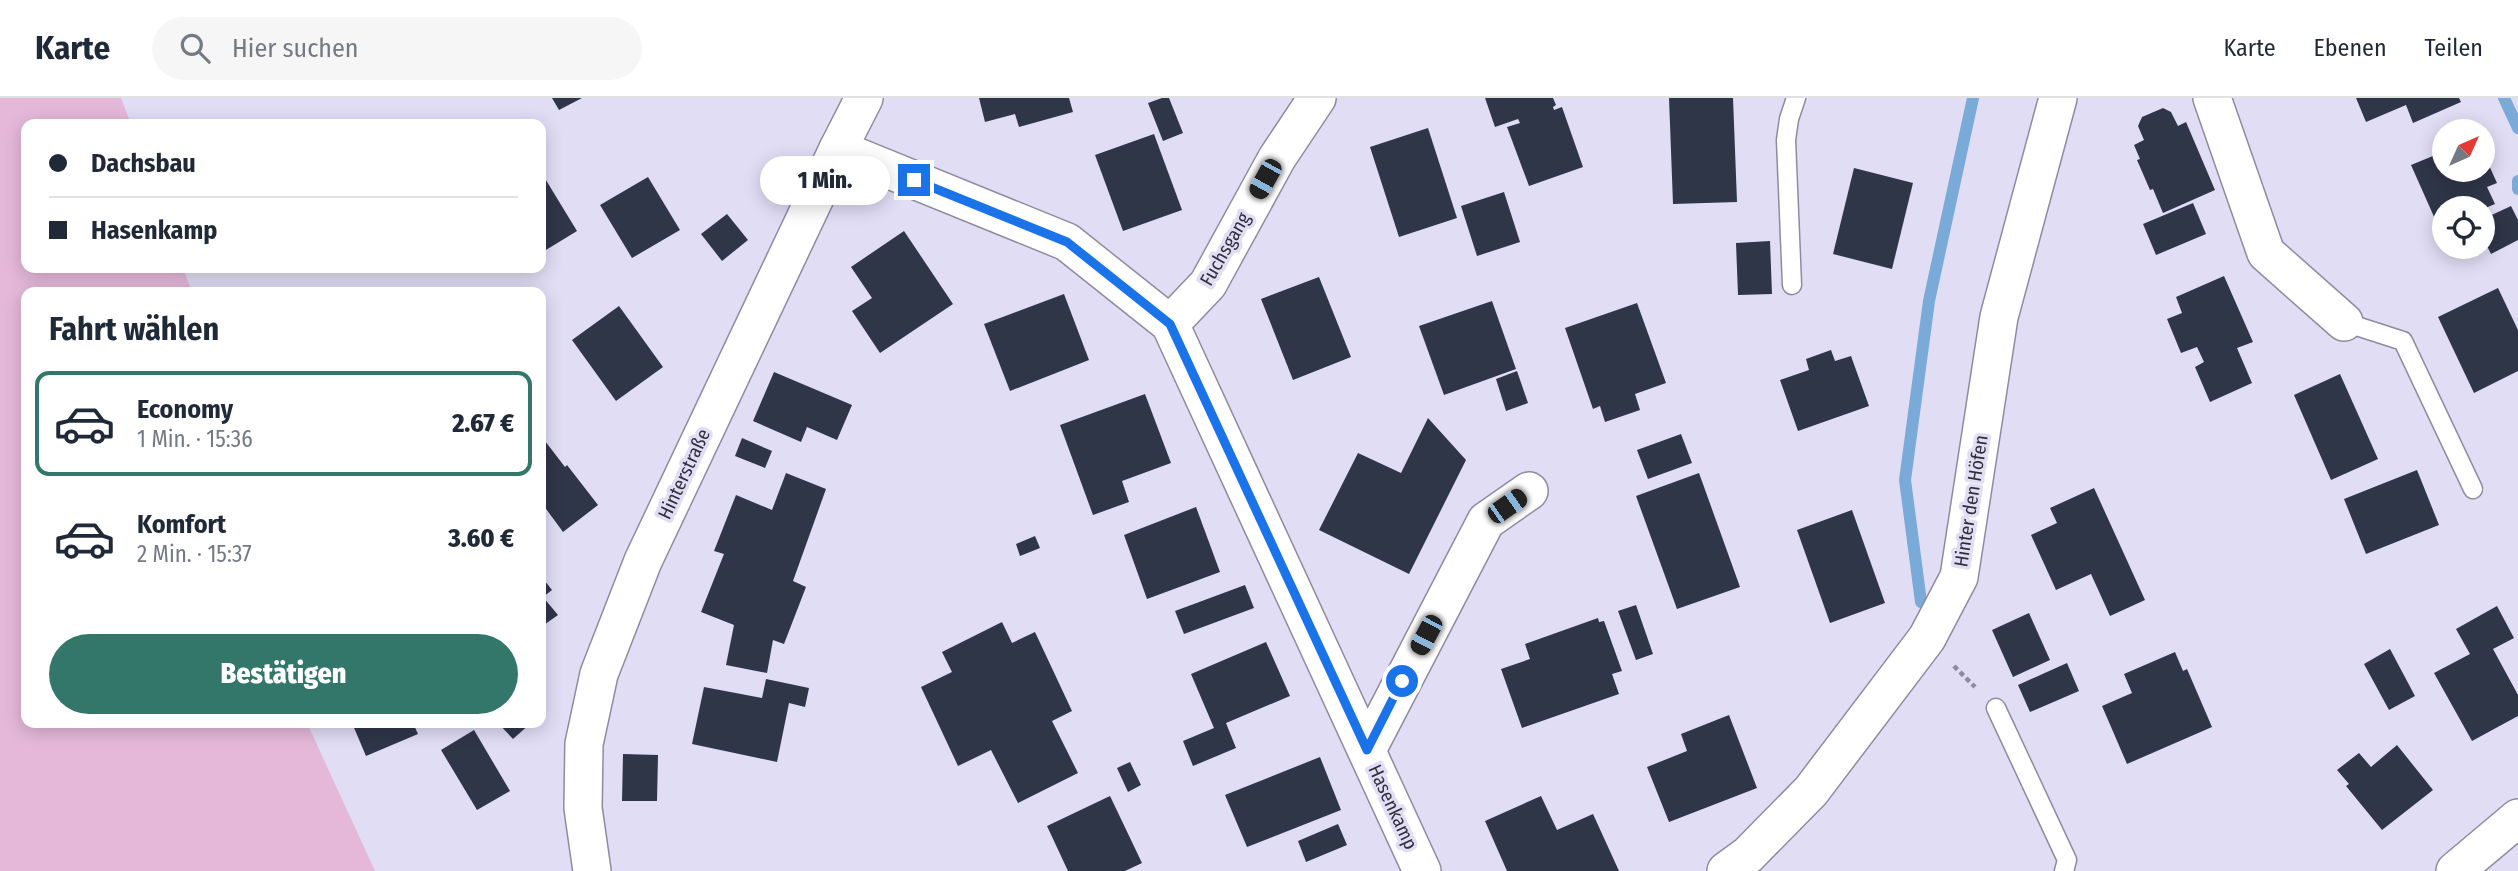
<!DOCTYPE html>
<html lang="de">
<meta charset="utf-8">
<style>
body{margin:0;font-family:"Fira Sans Condensed",sans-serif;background:#f6f6f7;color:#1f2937;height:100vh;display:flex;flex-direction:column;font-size:26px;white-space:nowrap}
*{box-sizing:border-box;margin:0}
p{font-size:23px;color:#747a83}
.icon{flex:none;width:38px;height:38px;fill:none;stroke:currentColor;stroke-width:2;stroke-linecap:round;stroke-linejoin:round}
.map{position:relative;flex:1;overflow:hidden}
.panel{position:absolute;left:21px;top:189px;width:525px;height:441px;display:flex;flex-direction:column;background:#fff;border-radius:14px;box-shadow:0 4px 18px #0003}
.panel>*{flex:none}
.hud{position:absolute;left:21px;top:21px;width:525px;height:154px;border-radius:14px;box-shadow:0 4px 18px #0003;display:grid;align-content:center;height:154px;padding:0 28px;background:#fff}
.needle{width:46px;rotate:45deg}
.fabs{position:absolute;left:2432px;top:21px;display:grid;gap:14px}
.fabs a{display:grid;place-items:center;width:63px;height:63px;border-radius:50%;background:#fff;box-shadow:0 4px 18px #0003;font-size:35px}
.end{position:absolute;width:32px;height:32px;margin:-16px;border:9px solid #1a73e8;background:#fff;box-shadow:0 0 0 4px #fff}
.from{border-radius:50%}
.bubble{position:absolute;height:49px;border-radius:24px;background:#fff;box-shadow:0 4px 18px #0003;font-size:23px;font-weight:800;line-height:49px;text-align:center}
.car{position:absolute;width:21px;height:42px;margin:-21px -10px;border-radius:9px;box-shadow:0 0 5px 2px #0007;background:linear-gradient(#222 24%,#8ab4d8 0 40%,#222 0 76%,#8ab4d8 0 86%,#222 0)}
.hud b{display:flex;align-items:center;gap:24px;height:66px;font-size:26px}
.hud b+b{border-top:2px solid #e0e1e3}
.hud i{width:18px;height:18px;background:#1f2937}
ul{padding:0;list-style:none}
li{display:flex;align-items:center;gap:21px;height:105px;margin:0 14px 10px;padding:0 14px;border:4px solid transparent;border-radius:14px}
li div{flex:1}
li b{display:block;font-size:26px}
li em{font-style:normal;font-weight:800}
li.on{border-color:#33776b}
li>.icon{width:63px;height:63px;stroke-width:1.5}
h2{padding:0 28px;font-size:32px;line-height:84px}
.cta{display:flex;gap:14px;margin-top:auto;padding:14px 28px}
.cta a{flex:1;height:80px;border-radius:42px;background:#33776b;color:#fff;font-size:28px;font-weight:800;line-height:80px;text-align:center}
header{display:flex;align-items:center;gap:42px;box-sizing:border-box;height:98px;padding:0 35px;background:#fff;border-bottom:2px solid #e0e1e3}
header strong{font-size:33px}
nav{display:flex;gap:38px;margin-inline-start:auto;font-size:24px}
.search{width:490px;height:63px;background:#f6f6f7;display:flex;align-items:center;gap:18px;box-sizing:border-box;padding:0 24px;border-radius:38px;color:#747a83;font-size:26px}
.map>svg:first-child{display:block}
.green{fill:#e5b8d9}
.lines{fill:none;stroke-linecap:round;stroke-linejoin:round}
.stream{stroke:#7aabd8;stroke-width:12}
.building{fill:#2f3648}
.lane-casing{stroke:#8e8ba1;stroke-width:21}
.street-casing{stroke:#8e8ba1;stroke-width:40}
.path{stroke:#8d8b9c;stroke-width:4.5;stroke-dasharray:5 3.5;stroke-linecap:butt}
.lane{stroke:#fff;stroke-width:18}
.street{stroke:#fff;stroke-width:37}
.route{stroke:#1a73e8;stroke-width:9}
.labels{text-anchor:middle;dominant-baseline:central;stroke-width:7;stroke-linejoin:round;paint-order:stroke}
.street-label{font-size:19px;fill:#302f38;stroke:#e0ddf5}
</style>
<header>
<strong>Karte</strong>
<div class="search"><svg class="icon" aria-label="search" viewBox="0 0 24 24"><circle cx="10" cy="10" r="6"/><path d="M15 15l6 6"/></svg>Hier suchen</div>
<nav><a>Karte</a><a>Ebenen</a><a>Teilen</a></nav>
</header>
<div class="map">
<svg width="2518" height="773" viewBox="0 0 2518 773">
<rect width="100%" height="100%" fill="#e0ddf5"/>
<path class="green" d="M0 0H121L131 26H26V170H183L192 194H26V625H307L375 773H0Z"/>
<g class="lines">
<g class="stream">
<path d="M2504 0 2518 30"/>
<path d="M2518 83V91"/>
<path d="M1921 504 1905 382 1929 203 1973 0"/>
</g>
</g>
<g class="building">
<path d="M552 0H582L559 12Z"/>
<path d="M979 0H1069L1073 14 1019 29 1015 16 985 24Z"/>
<path d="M1162 0H1169L1183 35 1163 43 1148 5Z"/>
<path d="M1485 0H1553L1556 7 1553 9 1554 12 1562 9 1583 69 1529 88 1507 29 1520 25 1518 21 1495 29Z"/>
<path d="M1669 0H1733L1737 104 1673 106Z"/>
<path d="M2356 0H2459L2461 4 2413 25 2406 7 2366 24Z"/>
<path d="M2163 10 2171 14 2178 28 2186 24 2215 92 2163 115 2153 91 2150 92 2137 62 2140 61 2134 47 2144 42 2138 28 2142 19Z"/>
<path d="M1428 30 1457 120 1399 139 1370 49Z"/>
<path d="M1154 36 1182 112 1123 133 1095 57Z"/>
<path d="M2445 53V72H2483V54L2497 85 2487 89 2495 106 2483 111 2445 110V127L2439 130 2411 67Z"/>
<path d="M1854 70 1913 85 1892 171 1833 156Z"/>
<path d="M541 74 577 133 541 155Z"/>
<path d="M648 79 680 132 632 160 600 107Z"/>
<path d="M1504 94 1520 144 1477 158 1461 108Z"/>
<path d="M2193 105 2206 136 2156 157 2143 126Z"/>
<path d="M2511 108 2518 122V142L2491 156 2483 140V121Z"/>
<path d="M727 116 748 142 722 163 701 136Z"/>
<path d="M904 133 953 206 880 255 852 213 872 200 851 169Z"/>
<path d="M1770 143 1772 196 1738 197 1736 145Z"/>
<path d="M2224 178 2253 244 2237 250 2252 285 2210 304 2195 269 2204 264 2197 249 2181 255 2167 221 2182 215 2176 199Z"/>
<path d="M1319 179 1351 259 1293 282 1261 201Z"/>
<path d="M2498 190 2518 232V273L2474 295 2438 219Z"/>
<path d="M1064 196 1089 262 1010 293 984 226Z"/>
<path d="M1492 203 1516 271 1444 297 1419 228Z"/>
<path d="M1637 205 1666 285 1635 296 1640 312 1605 324 1600 308 1593 311 1565 230Z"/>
<path d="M619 208 663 269 616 303 572 242Z"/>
<path d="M1831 252 1835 263 1851 258 1869 308 1798 333 1780 282 1809 272 1806 261Z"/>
<path d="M1517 273 1528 305 1506 313 1496 281Z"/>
<path d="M774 274 852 307 837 342 807 329 801 344 753 323Z"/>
<path d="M2340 276 2378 361 2331 382 2294 297Z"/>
<path d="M1145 296 1171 365 1122 383 1129 404 1093 417 1060 327Z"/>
<path d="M1428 320 1466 362 1409 476 1319 432 1358 355 1401 375Z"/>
<path d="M1681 336 1692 365 1648 381 1637 352Z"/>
<path d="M742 340 772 353 765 370 735 358Z"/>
<path d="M545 343 565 369 567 367 598 407 563 434 541 404V346Z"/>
<path d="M2417 372 2439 427 2366 456 2344 401Z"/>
<path d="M786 375 826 391 793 483 806 489 784 546 773 542 767 575 726 567 734 527 701 514 724 456 714 453 736 397 772 412Z"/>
<path d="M1699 375 1740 489 1677 511 1636 398Z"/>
<path d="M2094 390 2145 502 2110 518 2091 476 2056 492 2031 437 2057 425 2050 410Z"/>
<path d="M1196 409 1220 474 1147 501 1124 437Z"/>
<path d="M1852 412 1885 505 1830 525 1797 432Z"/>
<path d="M1035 438 1040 450 1020 458 1016 446Z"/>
<path d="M541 478 552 492 543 499 558 517 541 529Z"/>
<path d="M1245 487 1254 510 1184 536 1175 513Z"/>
<path d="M1636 507 1653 556 1636 562 1618 513Z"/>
<path d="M2497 508 2514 540 2493 551 2518 597V618L2472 643 2434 575 2470 556 2456 531Z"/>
<path d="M2029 515 2050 562 2013 579 1992 532Z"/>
<path d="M1598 520 1599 524 1604 523 1622 573 1612 576 1619 596 1522 630 1501 571 1530 561 1525 546Z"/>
<path d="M1002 524 1012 545 1035 534 1072 613 1052 623 1078 675 1018 705 991 652 958 668 921 589 952 574 942 554Z"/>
<path d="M1266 544 1290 598 1226 625 1236 650 1193 668 1183 643 1214 630 1191 576Z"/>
<path d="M2390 551 2415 598 2389 612 2364 566Z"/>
<path d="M2175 554 2183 573 2187 571 2212 629 2127 666 2102 608 2132 595 2124 576Z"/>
<path d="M2067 565 2079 593 2030 614 2018 587Z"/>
<path d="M766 581 809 590 805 609 789 605 777 664 692 646 704 589 762 600Z"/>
<path d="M1729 617 1757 690 1669 724 1647 669 1687 653 1681 636Z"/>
<path d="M352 625H413L418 636 366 658Z"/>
<path d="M498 625H531L513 641Z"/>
<path d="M474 632 510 693 477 712 441 652Z"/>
<path d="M2397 647 2433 692 2382 732 2346 688 2349 686 2337 672 2359 655 2371 669Z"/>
<path d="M623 656 658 657 657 703H622Z"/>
<path d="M1320 659 1341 712 1247 749 1225 697Z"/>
<path d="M1130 664 1141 687 1128 694 1117 670Z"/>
<path d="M1110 698 1142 765 1125 773H1068L1047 728Z"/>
<path d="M1541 698 1557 732 1593 716 1619 773H1507L1485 723Z"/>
<path d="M1338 726 1347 747 1306 764 1298 743Z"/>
</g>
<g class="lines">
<g class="lane-casing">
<g id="lane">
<path d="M1792 187 1786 42 1789 21 1796 0"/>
<path d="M2344 224 2403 243 2473 391"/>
<path d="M1996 610 2067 762 2064 773"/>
</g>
</g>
<g class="street-casing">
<g id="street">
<path d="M2212 0 2266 155 2344 224"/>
<path d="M838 51 1067 144 1170 226 1422 773"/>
<path d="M1170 226 1208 186 1277 60 1317 0"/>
<path d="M1367 652 1486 423 1529 393"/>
<path d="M592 773 583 710 584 646 599 576 643 463 838 51 864 0"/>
<path d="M1726 773 1748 757 1811 693 1927 540 1959 479 1999 219 2058 0"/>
<path d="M2455 773 2518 720"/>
</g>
</g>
<path class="path" d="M1954 568 1975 589"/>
<use href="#lane" class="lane"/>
<use href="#street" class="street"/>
</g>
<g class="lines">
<path class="route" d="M914 82 1067 144 1170 226 1367 652 1402 583"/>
</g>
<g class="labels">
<g class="street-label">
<text transform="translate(1225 151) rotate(-60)">Fuchsgang</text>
<text transform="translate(684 376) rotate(-65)">Hinterstraße</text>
<text transform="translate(1971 403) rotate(-81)">Hinter den Höfen</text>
<text transform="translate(1393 709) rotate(65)">Hasenkamp</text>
</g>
</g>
</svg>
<div class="fabs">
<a><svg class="needle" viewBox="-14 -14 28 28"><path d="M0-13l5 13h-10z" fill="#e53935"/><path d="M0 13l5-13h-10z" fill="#747a83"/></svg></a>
<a><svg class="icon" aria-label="locate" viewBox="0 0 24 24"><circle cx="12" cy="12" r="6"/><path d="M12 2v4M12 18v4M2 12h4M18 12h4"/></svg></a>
</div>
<i class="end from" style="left:1402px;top:583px"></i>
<i class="end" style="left:914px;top:82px"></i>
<div class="bubble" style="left:760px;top:58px;width:130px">1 Min.</div>
<i class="car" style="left:1265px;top:81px;rotate:209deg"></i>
<i class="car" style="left:1507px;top:408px;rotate:55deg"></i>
<i class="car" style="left:1426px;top:537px;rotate:208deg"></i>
<div class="hud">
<b><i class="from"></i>Dachsbau</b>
<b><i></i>Hasenkamp</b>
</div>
<section class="panel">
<h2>Fahrt wählen</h2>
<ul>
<li class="on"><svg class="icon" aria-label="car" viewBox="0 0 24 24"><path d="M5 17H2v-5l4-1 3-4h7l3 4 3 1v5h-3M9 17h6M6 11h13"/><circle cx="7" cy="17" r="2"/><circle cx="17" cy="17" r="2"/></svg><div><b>Economy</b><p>1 Min. · 15:36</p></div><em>2.67 €</em></li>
<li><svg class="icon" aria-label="car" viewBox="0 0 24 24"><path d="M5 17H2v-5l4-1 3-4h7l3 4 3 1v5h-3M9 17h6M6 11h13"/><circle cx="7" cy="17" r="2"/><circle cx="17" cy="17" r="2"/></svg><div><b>Komfort</b><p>2 Min. · 15:37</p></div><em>3.60 €</em></li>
</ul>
<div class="cta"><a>Bestätigen</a></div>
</section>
</div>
